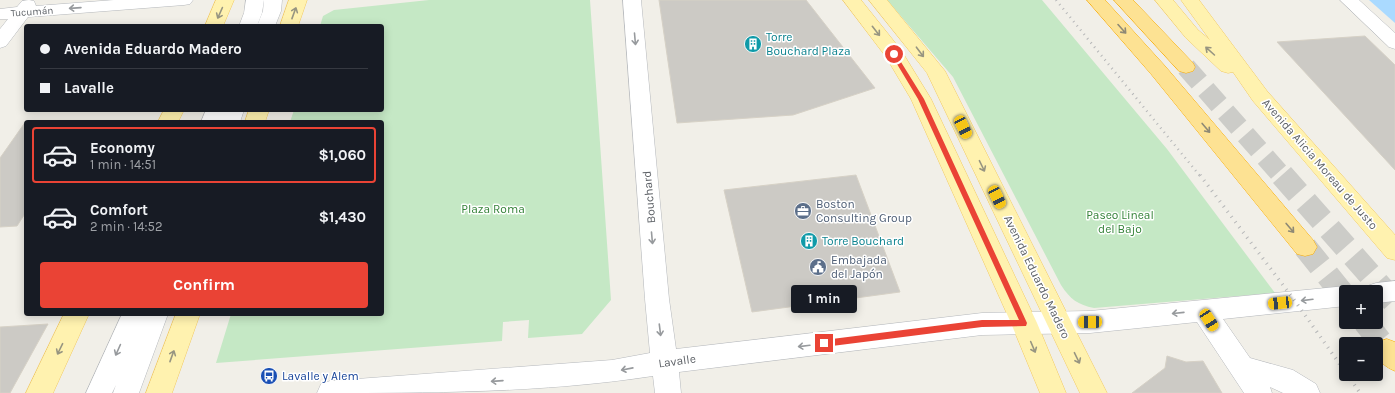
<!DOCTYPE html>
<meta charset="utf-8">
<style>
body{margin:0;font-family:Karla,sans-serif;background:#20242c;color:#f1f3f6;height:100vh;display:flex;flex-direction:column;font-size:15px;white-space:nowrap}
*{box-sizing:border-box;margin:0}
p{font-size:13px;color:#9ea1a6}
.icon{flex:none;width:22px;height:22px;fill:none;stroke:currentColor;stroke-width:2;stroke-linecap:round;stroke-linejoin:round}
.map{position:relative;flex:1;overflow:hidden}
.side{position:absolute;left:24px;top:120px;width:360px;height:196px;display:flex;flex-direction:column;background:#171b24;border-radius:4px;box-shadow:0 2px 10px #0003}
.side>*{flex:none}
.banner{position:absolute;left:24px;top:24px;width:360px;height:88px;border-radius:4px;box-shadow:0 2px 10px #0003;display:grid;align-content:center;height:88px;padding:0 16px;background:#171b24}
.controls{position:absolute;left:1339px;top:285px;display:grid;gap:8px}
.controls a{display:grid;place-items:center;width:44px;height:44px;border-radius:4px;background:#171b24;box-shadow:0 2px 10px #0003;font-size:20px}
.end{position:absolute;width:18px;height:18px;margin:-9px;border:5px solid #ea4335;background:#fff;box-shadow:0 0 0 2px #fff}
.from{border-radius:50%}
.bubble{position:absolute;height:28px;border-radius:4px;background:#171b24;box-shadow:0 2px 10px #0003;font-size:13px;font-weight:700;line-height:28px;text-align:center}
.car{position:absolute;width:12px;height:24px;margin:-12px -6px;border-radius:5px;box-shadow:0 0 3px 1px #0007;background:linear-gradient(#f5c518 24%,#345 0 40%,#f5c518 0 76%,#345 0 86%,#f5c518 0)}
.banner b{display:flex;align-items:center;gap:14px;height:38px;font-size:15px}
.banner b+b{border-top:1px solid #363941}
.banner i{width:10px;height:10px;background:#f1f3f6}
ul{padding:7px 0 0;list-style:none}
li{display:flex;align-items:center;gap:12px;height:56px;margin:0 8px 6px;padding:0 8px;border:2px solid transparent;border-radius:4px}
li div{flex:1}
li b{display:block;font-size:15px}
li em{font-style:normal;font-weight:700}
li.current{border-color:#ea4335}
li>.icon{width:36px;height:36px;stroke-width:1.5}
.primary-button{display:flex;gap:8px;margin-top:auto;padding:8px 16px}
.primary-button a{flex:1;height:46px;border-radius:4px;background:#ea4335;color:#fff;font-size:16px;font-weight:700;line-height:46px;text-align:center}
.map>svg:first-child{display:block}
.green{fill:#c5e8c5}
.water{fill:#aadaff}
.building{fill:#cccac5;stroke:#d6d1c6}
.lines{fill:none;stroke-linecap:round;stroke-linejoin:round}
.highway-tunnel-far1{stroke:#ccccc8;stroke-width:20;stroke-dasharray:20 10;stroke-linecap:butt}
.highway-tunnel{stroke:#ccccc8;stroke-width:24;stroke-dasharray:24 12;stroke-linecap:butt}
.minor-casing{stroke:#b5b8bc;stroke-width:1}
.major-casing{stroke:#f2c960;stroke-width:1}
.highway-casing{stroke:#f9ab00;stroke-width:1}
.minor{fill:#fff;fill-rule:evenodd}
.major{fill:#fff2af;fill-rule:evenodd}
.highway{fill:#fde293;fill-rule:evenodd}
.rail-far1{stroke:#b6b7b8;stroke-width:2.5;stroke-dasharray:1 4.5;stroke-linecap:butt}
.rail{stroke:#b6b7b8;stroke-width:3.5;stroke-dasharray:1 5.5;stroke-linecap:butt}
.oneway{stroke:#979a9d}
.oneway2{stroke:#979581}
.oneway3{stroke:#8e8975}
.route{fill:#ea4335}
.labels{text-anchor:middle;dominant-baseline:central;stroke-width:3;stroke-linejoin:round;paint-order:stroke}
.far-street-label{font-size:10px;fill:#5f6368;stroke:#fff}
.culture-label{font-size:12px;fill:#0d838f;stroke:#fff;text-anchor:start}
.street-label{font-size:12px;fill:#5f6368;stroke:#fff}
.service-label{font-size:12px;fill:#4e5e75;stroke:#fff;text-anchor:start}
.park-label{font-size:12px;fill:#348238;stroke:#fff}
.transit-label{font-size:12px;fill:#164399;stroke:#fff;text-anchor:start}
</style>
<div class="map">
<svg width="1395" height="393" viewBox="0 0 1395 393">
<rect width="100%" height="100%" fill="#f1efe8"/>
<g class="green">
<path d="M429 0H590L611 300 582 334 528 338 529 320 503 322 502 341 216 363 231 314H382V122H290L294 110H382V26H320L323 16 334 10Z"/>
<path d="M887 0H1042L1167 149 1275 293 1094 308C1078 305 1070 299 1061 285L953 77Z"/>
</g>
<path class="water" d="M1369 0H1395V23Z"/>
<g class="building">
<path d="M659 0H806L875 88 793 115 677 123Z"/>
<path d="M1365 36 1395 65V170L1277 42Z"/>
<path d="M26 121V212L17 226 0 227V158Z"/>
<path d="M856 175 900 292 752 312 724 190Z"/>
<path d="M48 324 10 393H0V327Z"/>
<path d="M1167 356 1186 362 1203 361 1222 393H1132L1165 368Z"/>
</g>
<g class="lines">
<path class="highway-tunnel-far1" d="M1186 67 1282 176"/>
<g class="highway-tunnel">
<path d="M1282 175 1395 303"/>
<path d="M1305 247 1346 298"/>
<path d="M1365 322 1387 350"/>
</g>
<g class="minor-casing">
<g id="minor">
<path d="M29 0 34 1 36 6 114 0H193L190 4 184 5 28 17 6 46 0 48V29L8 19H0V9L17 7 22 1Z"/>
<path d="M246 0H264L262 13 257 26H239L244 13Z"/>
<path d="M264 0H282L281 11 275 26H257L263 11Z"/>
<path d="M623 0H641L669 299 676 349 982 313 1090 311 1346 286 1355 289 1356 292H1346V306L1223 319 1250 358 1293 370 1316 384 1320 393H1283L1270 387 1272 393H1244L1197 322 1090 333 982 335 679 372 681 393H655L653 376C542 393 429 393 317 393L321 384 330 381 612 360 650 353 645 299Z"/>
<path d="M1340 0H1359L1395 33V49L1389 47Z"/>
<path d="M206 110H244L240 122H201Z"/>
<path d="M1395 281V301L1376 303V292H1364L1367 286 1376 283Z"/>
<path d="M122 314H168L139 393H113L116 385 112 393H86Z"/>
</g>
</g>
<g class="major-casing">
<g id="major">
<path d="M216 0H234L223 26H205Z"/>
<path d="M289 0H307L298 26H280Z"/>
<path d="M843 0H861L901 50 931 99 1037 323 1066 393H1040L1011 323 911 99 886 57Z"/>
<path d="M869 0H887L945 71 1107 393H1080L927 73Z"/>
<path d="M1155 0H1173L1198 30 1210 40 1181 0H1199L1267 91 1395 235V260L1387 258 1253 101 1233 72 1228 73 1221 71 1186 38Z"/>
<path d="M164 110H184L178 122H158Z"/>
<path d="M249 110H269L265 122H245Z"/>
<path d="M64 314H89L53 393H26Z"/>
<path d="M176 314H200L172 393H146Z"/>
</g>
</g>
<g class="highway-casing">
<g id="highway">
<path d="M1087 0H1105L1165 66 1313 240 1317 247 1313 254 1305 256 1297 254 1151 74Z"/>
<path d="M1114 0H1133L1193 63 1195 67 1193 71 1186 73 1179 71Z"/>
<path d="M1387 339 1395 342V371C1383 366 1371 356 1378 342Z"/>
</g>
</g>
<use href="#minor" class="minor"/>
<use href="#major" class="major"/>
<use href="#highway" class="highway"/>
<path class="rail-far1" d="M1056 0 1200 176"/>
<g class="rail">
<path d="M1200 175 1295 301 1346 373"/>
<path d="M1347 374 1360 393"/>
</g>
</g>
<defs><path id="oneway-shaft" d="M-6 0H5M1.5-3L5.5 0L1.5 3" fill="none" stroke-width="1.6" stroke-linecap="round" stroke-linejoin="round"/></defs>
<g class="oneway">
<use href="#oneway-shaft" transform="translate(75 8) rotate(176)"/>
<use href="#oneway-shaft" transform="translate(635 39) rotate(85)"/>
<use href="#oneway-shaft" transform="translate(652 238) rotate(85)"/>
<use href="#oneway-shaft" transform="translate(1307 300) rotate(173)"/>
<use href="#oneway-shaft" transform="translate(1178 313) rotate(174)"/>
<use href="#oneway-shaft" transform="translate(660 330) rotate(83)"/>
<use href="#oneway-shaft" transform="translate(804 346) rotate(173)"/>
<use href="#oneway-shaft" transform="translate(118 350) rotate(114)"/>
<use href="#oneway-shaft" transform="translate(627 369) rotate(169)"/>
<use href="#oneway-shaft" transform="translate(497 381) rotate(176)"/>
</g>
<g class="oneway2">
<use href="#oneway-shaft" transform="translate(220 13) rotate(114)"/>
<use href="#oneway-shaft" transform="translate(294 13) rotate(-70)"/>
<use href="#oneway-shaft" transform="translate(876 31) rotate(52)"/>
<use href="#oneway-shaft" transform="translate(1210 51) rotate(-138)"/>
<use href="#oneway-shaft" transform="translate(920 52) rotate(53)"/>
<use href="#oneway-shaft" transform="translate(982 166) rotate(64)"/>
<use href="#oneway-shaft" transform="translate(1033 347) rotate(67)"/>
<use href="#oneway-shaft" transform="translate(60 349) rotate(116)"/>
<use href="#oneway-shaft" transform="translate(172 356) rotate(-70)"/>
<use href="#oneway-shaft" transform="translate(1077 358) rotate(64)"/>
</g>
<g class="oneway3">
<use href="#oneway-shaft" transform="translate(1122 29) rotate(48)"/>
<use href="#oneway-shaft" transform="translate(1206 128) rotate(50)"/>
<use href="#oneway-shaft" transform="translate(1290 228) rotate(50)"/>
</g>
<path class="route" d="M894 52 896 54 924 99 1027 323 1026 326 982 327 824 347 821 346 820 343 824 340 982 320H1019L918 99 891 54Z"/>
<defs>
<g id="building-disc" transform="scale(0.9)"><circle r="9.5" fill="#0f9aa8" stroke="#fff"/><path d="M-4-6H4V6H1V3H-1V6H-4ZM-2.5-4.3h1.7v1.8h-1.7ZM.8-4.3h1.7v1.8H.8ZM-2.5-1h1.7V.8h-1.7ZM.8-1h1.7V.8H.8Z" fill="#fff"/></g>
<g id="office-disc" transform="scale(0.9)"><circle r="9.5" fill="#5c6f8a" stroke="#fff"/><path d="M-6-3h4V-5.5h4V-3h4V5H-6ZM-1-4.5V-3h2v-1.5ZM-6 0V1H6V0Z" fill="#fff"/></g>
<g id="civic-disc" transform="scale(0.9)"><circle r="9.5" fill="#5c6f8a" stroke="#fff"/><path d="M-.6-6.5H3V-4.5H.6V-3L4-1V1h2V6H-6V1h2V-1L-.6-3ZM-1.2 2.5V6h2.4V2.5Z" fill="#fff"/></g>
<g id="bus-disc" transform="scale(0.9)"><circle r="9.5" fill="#1a4fb4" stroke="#fff"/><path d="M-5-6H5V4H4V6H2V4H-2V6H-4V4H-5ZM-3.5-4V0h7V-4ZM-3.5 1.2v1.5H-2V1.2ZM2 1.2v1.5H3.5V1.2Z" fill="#fff"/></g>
</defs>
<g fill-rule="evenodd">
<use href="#building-disc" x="753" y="44"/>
<use href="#office-disc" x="803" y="211"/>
<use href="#building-disc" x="809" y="241"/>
<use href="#civic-disc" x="818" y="267"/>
<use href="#bus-disc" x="269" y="376"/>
</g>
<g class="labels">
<g class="far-street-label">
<text transform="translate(32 12) rotate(-4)">Tucumán</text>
</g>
<g class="culture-label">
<text x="766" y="37">Torre<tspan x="766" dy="14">Bouchard Plaza</tspan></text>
<text x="822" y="241">Torre Bouchard</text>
</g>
<g class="street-label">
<text transform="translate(1320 164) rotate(49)">Avenida Alicia Moreau de Justo</text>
<text transform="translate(649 197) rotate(-95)">Bouchard</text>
<text transform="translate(1037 277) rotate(64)">Avenida Eduardo Madero</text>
<text transform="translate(677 361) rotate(-8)">Lavalle</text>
</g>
<g class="service-label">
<text x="816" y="204">Boston<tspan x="816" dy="14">Consulting Group</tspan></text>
<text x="831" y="260">Embajada<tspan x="831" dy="14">del Japón</tspan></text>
</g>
<g class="park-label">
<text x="493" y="209">Plaza Roma</text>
<text x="1120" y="215">Paseo Lineal<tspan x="1120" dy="14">del Bajo</tspan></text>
</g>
<g class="transit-label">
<text x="282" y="376">Lavalle y Alem</text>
</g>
</g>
</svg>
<div class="controls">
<a>+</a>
<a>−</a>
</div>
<i class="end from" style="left:894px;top:54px"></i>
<i class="end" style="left:824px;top:343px"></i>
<div class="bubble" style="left:791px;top:285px;width:66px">1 min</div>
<i class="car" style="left:963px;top:127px;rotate:154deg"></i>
<i class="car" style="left:997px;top:197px;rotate:154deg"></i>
<i class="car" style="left:1280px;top:303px;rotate:264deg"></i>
<i class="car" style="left:1209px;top:320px;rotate:147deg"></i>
<i class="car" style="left:1090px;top:322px;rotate:269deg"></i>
<div class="banner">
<b><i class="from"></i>Avenida Eduardo Madero</b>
<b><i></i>Lavalle</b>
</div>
<section class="side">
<ul>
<li class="current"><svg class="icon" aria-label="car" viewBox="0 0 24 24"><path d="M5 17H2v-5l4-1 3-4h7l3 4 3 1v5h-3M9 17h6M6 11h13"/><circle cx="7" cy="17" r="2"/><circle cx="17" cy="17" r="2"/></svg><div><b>Economy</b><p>1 min · 14:51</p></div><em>$1,060</em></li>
<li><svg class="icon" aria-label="car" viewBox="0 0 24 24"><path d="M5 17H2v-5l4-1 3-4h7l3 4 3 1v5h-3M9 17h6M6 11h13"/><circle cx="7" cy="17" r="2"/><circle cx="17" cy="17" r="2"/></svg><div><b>Comfort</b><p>2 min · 14:52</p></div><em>$1,430</em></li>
</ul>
<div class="primary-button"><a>Confirm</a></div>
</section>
</div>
